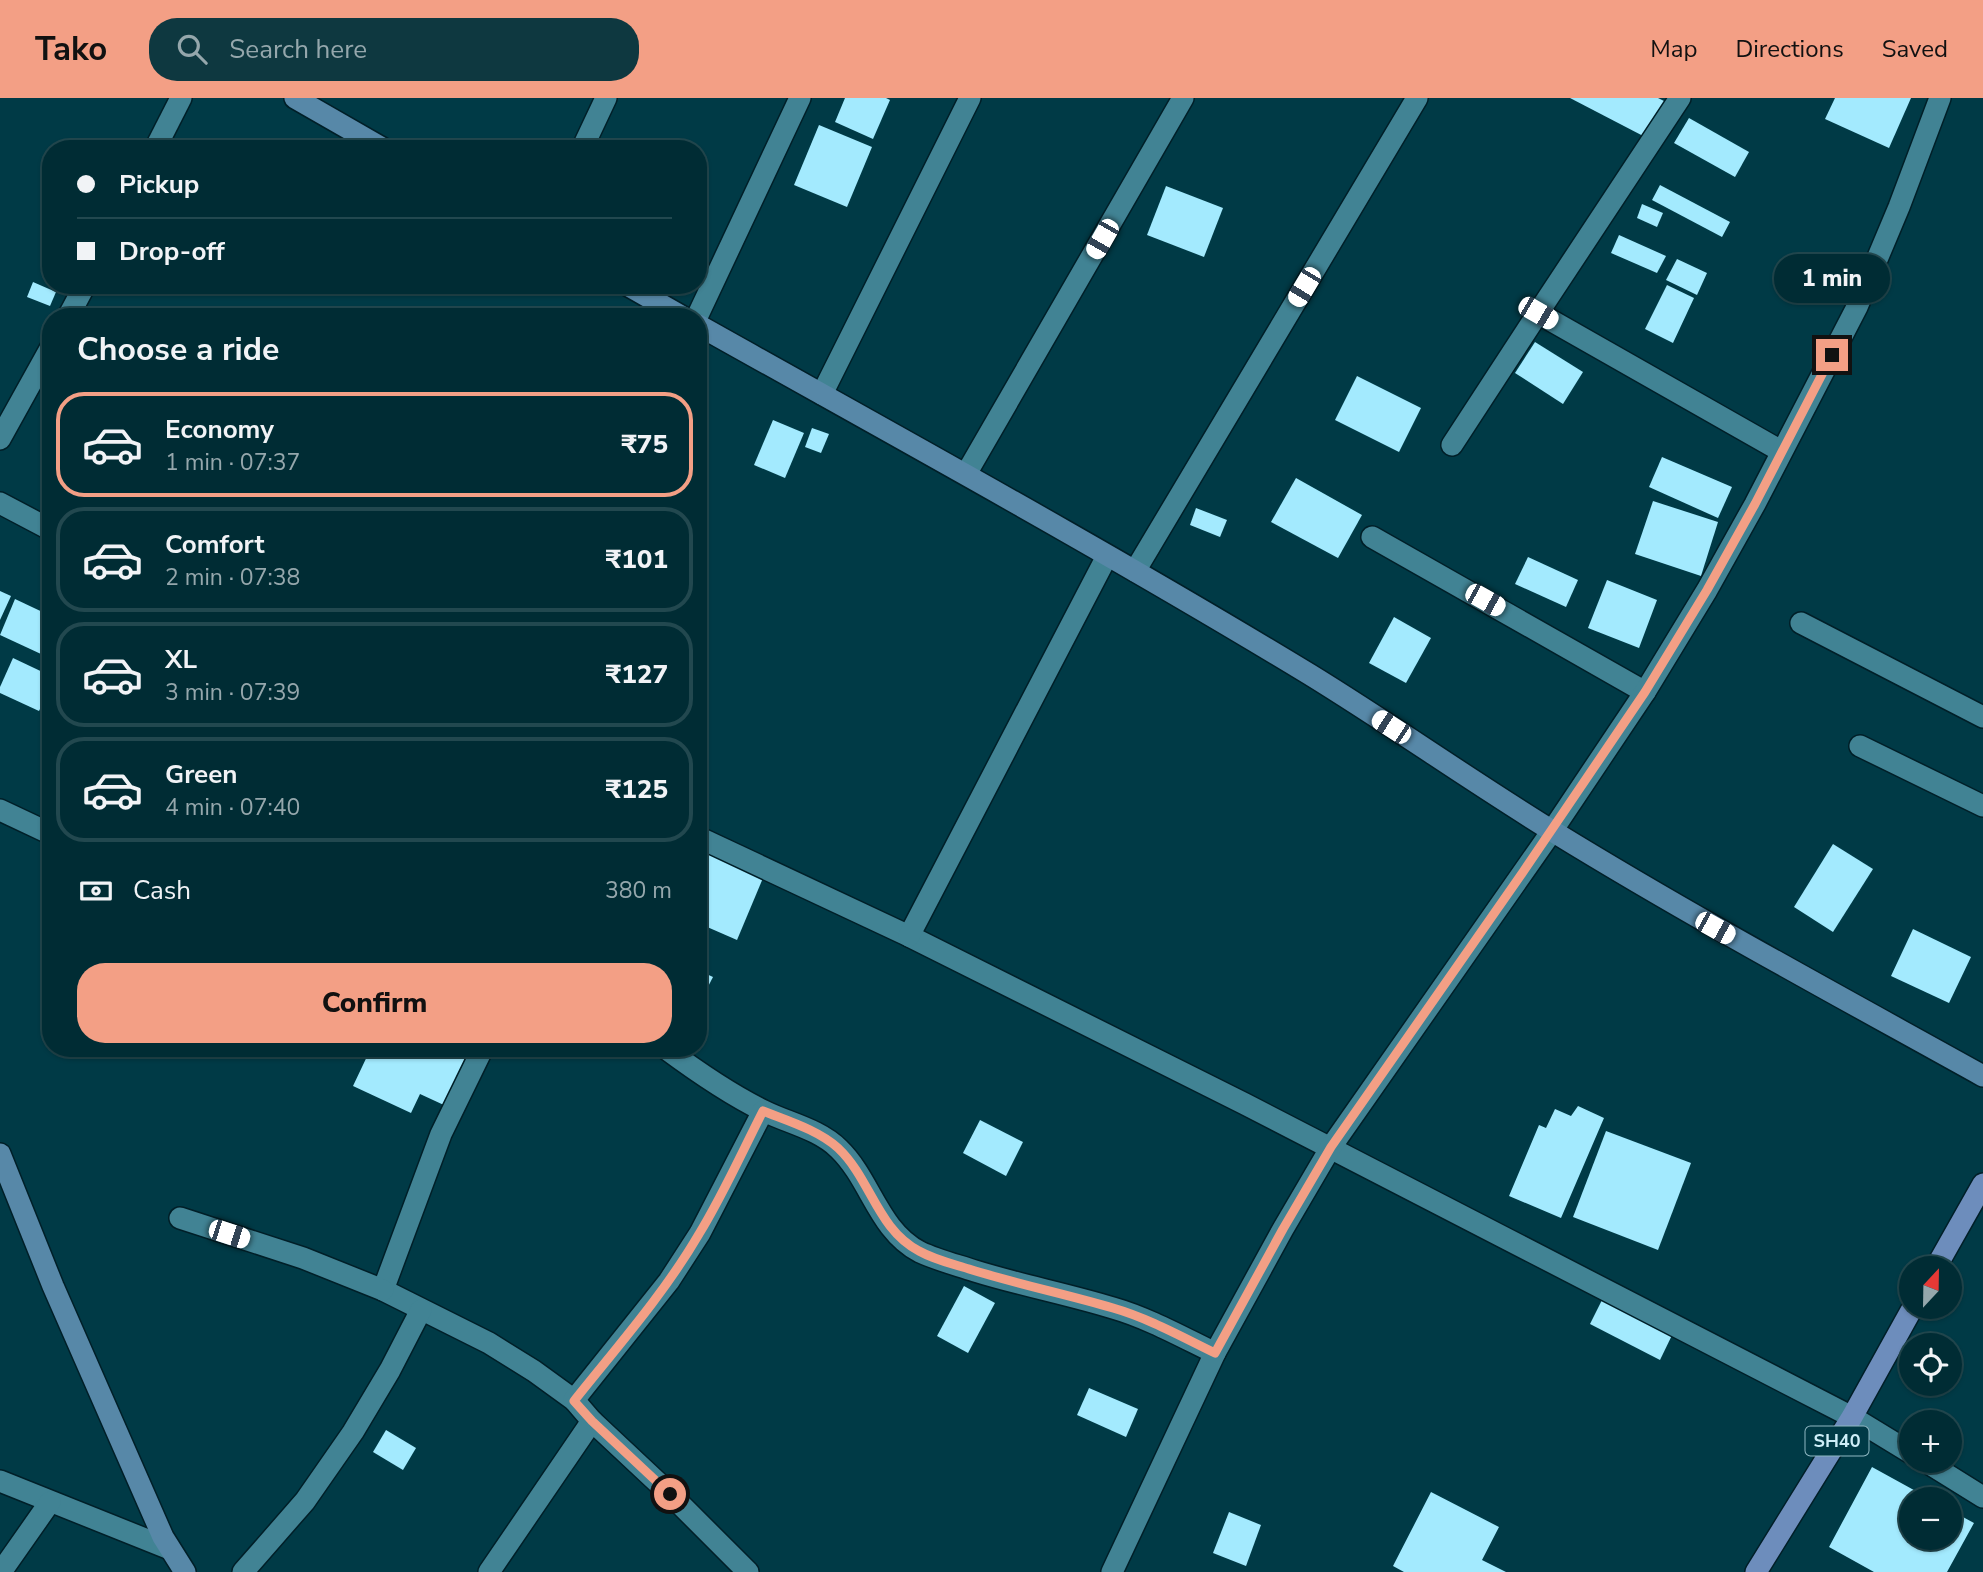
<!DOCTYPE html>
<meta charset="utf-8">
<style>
body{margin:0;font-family:"Nunito Sans",sans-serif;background:#0e3840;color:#f1f3f6;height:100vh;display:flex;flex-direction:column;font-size:26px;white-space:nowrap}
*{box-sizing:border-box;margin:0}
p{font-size:23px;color:#95a7ac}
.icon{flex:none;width:38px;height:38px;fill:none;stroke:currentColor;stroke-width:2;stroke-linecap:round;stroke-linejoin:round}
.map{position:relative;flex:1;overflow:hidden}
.side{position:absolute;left:42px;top:210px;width:665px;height:749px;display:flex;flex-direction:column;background:#002c34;border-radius:28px;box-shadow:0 2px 5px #0004,0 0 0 2px #22484f}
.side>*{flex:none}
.banner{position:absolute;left:42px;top:42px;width:665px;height:154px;border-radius:28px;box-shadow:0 2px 5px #0004,0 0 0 2px #22484f;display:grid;align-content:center;height:154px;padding:0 35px;background:#002c34}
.needle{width:46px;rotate:22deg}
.tools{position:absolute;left:1899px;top:1158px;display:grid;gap:14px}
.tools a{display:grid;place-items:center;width:63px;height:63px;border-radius:50%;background:#002c34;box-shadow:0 2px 5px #0004,0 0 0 2px #22484f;font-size:35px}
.end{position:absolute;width:32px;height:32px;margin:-16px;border:9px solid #f39f85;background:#111;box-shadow:0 0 0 4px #111}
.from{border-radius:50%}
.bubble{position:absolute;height:49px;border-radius:24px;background:#002c34;box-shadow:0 2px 5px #0004,0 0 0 2px #22484f;font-size:23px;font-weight:800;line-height:49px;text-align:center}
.car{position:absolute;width:21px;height:42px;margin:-21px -10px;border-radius:9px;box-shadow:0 0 5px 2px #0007;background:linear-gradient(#fff 24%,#345 0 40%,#fff 0 76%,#345 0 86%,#fff 0)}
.banner b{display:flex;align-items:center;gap:24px;height:66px;font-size:26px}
.banner b+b{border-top:2px solid #22484f}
.banner i{width:18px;height:18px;background:#f1f3f6}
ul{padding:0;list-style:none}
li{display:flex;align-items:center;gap:21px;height:105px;margin:0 14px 10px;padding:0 21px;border:4px solid #22484f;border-radius:28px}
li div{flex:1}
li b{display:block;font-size:26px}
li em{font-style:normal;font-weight:800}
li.current{border-color:#f39f85}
li>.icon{width:63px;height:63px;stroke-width:1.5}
h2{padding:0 35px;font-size:32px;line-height:84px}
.pay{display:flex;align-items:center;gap:18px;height:77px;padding:0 35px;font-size:26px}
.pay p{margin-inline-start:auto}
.primary-button{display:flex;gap:14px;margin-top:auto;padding:14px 35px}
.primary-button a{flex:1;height:80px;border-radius:28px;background:#f39f85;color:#111;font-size:28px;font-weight:800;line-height:80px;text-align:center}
header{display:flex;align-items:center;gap:42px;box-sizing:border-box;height:98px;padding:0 35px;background:#f39f85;color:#111}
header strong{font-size:33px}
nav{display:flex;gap:38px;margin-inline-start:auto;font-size:24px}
.search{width:490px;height:63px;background:#0e3840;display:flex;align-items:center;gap:18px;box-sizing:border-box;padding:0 24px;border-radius:28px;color:#95a7ac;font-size:26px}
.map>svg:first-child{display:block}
.building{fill:#a3eafe}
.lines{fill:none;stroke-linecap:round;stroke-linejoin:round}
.street-casing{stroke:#001f28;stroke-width:24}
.secondary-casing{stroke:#001f28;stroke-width:24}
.primary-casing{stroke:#001f28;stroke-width:24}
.street{stroke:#418394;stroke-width:21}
.secondary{stroke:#5788a8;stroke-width:21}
.primary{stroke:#6d8dbc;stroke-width:21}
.route{stroke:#f39f85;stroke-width:9}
.labels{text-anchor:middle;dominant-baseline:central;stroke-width:7;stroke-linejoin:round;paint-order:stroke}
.shield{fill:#003a46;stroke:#90b8c3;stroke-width:2}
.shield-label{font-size:18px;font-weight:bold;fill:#ceeef8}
</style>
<header>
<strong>Tako</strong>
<div class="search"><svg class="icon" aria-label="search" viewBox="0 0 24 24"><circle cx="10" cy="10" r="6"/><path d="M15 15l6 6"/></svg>Search here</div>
<nav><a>Map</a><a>Directions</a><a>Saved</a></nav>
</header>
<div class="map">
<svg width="1983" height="1474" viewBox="0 0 1983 1474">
<rect width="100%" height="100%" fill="#003a46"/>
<g class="building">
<path d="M845 0H886L890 2 873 41 835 24Z"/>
<path d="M1570 0H1658L1666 4 1647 40Z"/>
<path d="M1835 0H1911L1889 50 1825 21Z"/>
<path d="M1689 20 1749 54 1735 79 1674 45Z"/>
<path d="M819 27 872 49 847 109 794 87Z"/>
<path d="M1660 87 1730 124 1722 139 1652 102Z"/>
<path d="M1166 88 1223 110 1204 159 1147 137Z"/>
<path d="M1642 106 1663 115 1657 129 1637 120Z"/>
<path d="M51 133V150L44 148Z"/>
<path d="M1619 137 1666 158 1657 175 1611 155Z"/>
<path d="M1677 161 1707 175 1697 197 1666 182Z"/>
<path d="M33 184 56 194 50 208 27 199Z"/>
<path d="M1667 187 1694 200 1673 245 1645 231Z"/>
<path d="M1535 244 1583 274 1563 306 1515 275Z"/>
<path d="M1357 278 1421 310 1399 354 1335 322Z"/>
<path d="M773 322 804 335 785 380 754 367Z"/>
<path d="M812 330 829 336 821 355 805 349Z"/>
<path d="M1662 359 1732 389 1718 420 1649 389Z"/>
<path d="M1296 380 1362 417 1338 460 1271 424Z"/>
<path d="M1653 403 1718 424 1701 478 1635 456Z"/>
<path d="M1196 410 1227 422 1220 439 1190 427Z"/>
<path d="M1528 459 1578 482 1566 509 1515 486Z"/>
<path d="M1607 482 1657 502 1639 550 1588 530Z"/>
<path d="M0 493 11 498 0 522Z"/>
<path d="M15 501 51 518V534L41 556 0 537Z"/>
<path d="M1394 519 1431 540 1406 585 1369 565Z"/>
<path d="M13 560 51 578V589L39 613 0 595V589Z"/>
<path d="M1833 746 1873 771 1833 834 1794 809Z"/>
<path d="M698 752 763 780 737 842 698 825Z"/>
<path d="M1913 831 1971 859 1949 905 1891 878Z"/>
<path d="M698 872 713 879 698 908Z"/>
<path d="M339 950H358L354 958Z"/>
<path d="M371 950H441L468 963 446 1008 420 996 411 1015 353 988Z"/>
<path d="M1578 1008 1604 1020 1561 1120 1509 1098 1539 1027 1546 1030 1555 1011 1571 1018Z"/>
<path d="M980 1022 1023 1044 1006 1078 963 1055Z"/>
<path d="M1606 1033 1691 1065 1658 1152 1573 1119Z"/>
<path d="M964 1188 995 1205 968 1255 937 1238Z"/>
<path d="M1606 1194 1675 1231 1660 1262 1590 1226Z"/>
<path d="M1089 1290 1138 1311 1126 1339 1077 1317Z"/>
<path d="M386 1332 416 1350 403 1372 373 1354Z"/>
<path d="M1872 1369 1932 1402H1911V1440H1950V1412L1974 1425 1947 1474H1874L1829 1449Z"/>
<path d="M1431 1394 1499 1429 1482 1462 1506 1474H1404L1393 1468Z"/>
<path d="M1229 1414 1261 1427 1246 1468 1213 1455Z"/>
</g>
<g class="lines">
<g class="street-casing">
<g id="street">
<path d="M1680 0 1538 215 1781 353"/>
<path d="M155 51 181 0"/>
<path d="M582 51 606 0"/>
<path d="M68 219 85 187"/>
<path d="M697 219 800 0"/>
<path d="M822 296 970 0"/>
<path d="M0 341 51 249"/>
<path d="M1452 347 1538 215"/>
<path d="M966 376 1183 0"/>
<path d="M0 405 51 432"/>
<path d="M1372 439 1645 594"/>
<path d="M1135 473 1417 0"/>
<path d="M1801 525 1983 619"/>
<path d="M1860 648 1983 708"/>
<path d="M0 712 51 736"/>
<path d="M698 739 909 838 1245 1006 1852 1319 1911 1355"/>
<path d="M909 838 1107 458"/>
<path d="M483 950 441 1036 383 1192 489 1245 534 1273 574 1302 592 1323 670 1396 748 1474"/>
<path d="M665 950C696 973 729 996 764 1013 788 1025 819 1031 839 1051 871 1082 878 1132 920 1154 937 1162 957 1167 975 1173 1020 1187 1067 1196 1113 1210 1148 1220 1182 1239 1215 1255"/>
<path d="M180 1120 303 1160 383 1192"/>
<path d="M574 1302 669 1183 700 1135 763 1013"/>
<path d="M1925 1363 1983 1399"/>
<path d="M0 1383 170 1451"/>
<path d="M1 1474 50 1404"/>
<path d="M243 1474 305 1403 353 1334 390 1272 421 1212"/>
<path d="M489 1474 592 1323"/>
<path d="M1112 1474 1215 1255 1283 1131 1331 1049 1552 733 1645 594 1707 492 1755 406 1857 209 1899 109 1940 0"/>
</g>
</g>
<g class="secondary-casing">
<g id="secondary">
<path d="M295 0 384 51"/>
<path d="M627 187 683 219"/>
<path d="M698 227C903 342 1108 454 1309 576 1392 627 1471 683 1554 734 1694 820 1839 898 1983 978"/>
<path d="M0 1056 53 1188 163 1439 185 1474"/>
</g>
</g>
<g class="primary-casing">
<g id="primary">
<path d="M1935 1171 1983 1086"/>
<path d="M1756 1474 1852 1319 1913 1209"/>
</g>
</g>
<use href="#street" class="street"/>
<use href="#secondary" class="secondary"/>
<use href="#primary" class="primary"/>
</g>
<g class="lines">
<path class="route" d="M670 1396 592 1323 574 1303C617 1249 664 1196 699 1136 723 1097 742 1054 763 1013 788 1023 818 1032 838 1050 871 1081 877 1131 919 1153 935 1162 953 1166 969 1171 1017 1186 1065 1196 1113 1210 1148 1220 1182 1239 1215 1255L1283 1131 1331 1049 1523 774 1645 594 1707 492 1755 406 1832 257"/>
</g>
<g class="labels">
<rect class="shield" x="1805.5" y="1328.5" width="63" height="29" rx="5"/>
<g class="shield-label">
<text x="1837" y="1343">SH40</text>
</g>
</g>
</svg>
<div class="tools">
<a><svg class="needle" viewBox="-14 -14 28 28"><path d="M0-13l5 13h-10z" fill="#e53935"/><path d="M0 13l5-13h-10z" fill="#95a7ac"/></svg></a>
<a><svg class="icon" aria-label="locate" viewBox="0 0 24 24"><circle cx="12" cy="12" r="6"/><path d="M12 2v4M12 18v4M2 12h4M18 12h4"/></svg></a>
<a>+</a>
<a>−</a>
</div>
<i class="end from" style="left:670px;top:1396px"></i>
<i class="end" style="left:1832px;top:257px"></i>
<div class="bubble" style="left:1774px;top:156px;width:116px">1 min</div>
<i class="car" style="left:1102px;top:141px;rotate:210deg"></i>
<i class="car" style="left:1304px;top:189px;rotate:211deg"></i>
<i class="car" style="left:1538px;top:215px;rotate:120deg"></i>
<i class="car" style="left:1485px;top:502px;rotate:119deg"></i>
<i class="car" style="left:1391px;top:629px;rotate:303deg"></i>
<i class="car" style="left:1715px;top:830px;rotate:119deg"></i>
<i class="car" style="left:229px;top:1136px;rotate:108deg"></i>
<div class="banner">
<b><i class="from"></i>Pickup</b>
<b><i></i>Drop-off</b>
</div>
<section class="side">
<h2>Choose a ride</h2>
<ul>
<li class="current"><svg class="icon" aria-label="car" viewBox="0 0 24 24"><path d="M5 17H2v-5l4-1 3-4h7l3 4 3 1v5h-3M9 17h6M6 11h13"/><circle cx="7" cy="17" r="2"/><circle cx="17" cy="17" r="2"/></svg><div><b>Economy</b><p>1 min · 07:37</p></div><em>₹75</em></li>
<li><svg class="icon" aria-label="car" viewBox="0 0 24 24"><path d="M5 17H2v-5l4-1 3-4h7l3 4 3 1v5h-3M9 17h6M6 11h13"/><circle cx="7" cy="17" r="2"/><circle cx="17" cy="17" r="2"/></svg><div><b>Comfort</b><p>2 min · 07:38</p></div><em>₹101</em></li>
<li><svg class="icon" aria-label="car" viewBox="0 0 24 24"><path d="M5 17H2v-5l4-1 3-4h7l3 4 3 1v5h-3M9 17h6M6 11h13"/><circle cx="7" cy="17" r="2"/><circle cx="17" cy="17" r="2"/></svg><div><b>XL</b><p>3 min · 07:39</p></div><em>₹127</em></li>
<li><svg class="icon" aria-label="car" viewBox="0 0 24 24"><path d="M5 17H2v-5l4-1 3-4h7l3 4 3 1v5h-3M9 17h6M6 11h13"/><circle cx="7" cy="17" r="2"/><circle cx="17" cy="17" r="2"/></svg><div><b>Green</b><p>4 min · 07:40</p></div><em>₹125</em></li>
</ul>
<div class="pay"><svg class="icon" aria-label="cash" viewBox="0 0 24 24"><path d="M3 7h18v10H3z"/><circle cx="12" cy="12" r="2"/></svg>Cash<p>380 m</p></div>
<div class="primary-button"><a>Confirm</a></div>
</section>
</div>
